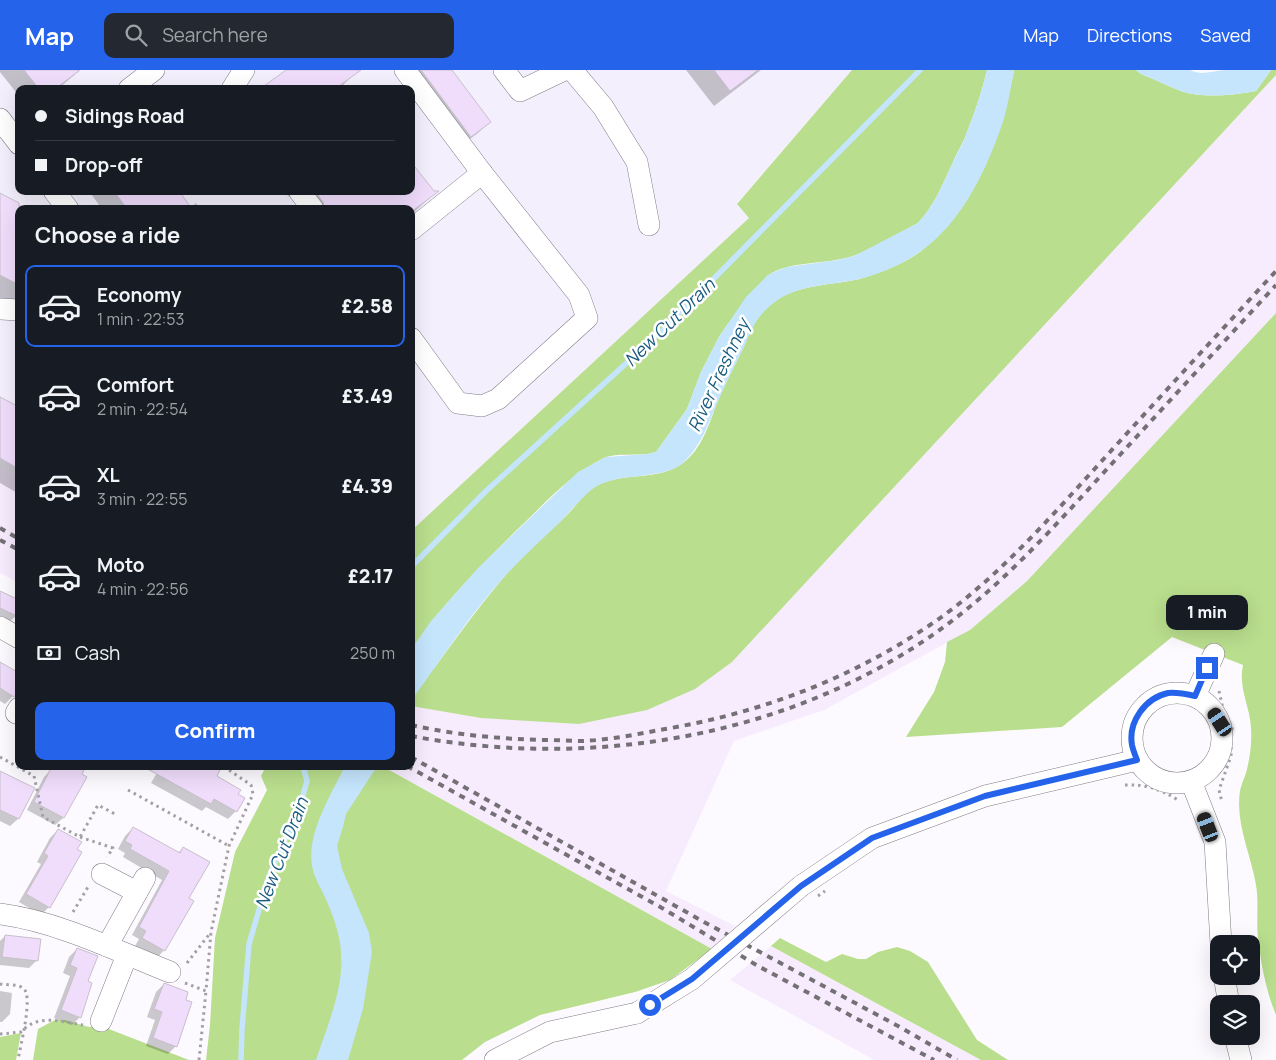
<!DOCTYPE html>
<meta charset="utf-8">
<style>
body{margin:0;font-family:Manrope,sans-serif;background:#242831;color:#f1f3f6;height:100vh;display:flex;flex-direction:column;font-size:19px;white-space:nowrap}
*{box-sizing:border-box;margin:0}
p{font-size:16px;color:#9ea1a6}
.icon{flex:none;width:28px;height:28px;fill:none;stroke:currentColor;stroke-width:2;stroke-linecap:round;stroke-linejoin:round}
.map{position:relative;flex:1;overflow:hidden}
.details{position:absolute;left:15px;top:135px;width:400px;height:565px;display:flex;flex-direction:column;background:#171b24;border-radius:10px;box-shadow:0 5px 20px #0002}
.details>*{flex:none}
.banner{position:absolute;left:15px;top:15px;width:400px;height:110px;border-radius:10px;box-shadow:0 5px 20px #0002;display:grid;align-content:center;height:110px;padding:0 20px;background:#171b24}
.controls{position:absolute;left:1210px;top:865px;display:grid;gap:10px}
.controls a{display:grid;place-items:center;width:50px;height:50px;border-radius:10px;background:#171b24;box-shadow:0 5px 20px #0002;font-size:25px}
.end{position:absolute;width:22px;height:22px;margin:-11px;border:6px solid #2563eb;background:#fff;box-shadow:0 0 0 2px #fff}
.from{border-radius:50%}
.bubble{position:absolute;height:35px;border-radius:10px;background:#171b24;box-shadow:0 5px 20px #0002;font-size:16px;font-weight:800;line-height:35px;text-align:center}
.car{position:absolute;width:15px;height:30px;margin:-15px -8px;border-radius:6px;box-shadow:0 0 4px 1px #0007;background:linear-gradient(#222 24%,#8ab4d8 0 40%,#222 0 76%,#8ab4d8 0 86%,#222 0)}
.banner b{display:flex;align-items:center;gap:18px;height:48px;font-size:19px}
.banner b+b{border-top:1px solid #363941}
.banner i{width:12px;height:12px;background:#f1f3f6}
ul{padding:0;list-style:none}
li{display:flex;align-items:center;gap:15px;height:82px;margin:0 10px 8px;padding:0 10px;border:2px solid transparent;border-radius:10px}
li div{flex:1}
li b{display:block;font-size:19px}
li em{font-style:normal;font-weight:800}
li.on{border-color:#2563eb}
li>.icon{width:45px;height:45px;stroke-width:1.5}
h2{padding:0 20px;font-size:22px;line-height:60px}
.pay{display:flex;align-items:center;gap:12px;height:55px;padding:0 20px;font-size:19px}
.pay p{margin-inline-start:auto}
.primary-button{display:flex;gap:10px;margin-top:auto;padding:10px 20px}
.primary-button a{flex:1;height:58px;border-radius:10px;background:#2563eb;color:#fff;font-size:20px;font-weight:800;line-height:58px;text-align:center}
header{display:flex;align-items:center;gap:30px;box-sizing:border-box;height:70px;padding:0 25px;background:#2563eb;color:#fff}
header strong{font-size:24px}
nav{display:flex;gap:28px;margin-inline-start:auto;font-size:18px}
.search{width:350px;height:45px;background:#242831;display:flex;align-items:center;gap:12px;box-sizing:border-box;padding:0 18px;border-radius:10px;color:#9ea1a6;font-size:19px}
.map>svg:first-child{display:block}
.industrial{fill:#f3effc;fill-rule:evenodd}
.built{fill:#f7ecfe}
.green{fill:#b9de8d}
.water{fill:#c4e5fc}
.shadow{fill:#0003}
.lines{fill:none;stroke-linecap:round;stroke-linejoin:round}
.stream{stroke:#c4e5fc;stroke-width:5.5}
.building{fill:#f0ddfc;stroke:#c7c0cb}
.minor-casing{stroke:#827c86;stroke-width:22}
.path{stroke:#a3a0a5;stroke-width:3;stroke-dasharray:2.5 4;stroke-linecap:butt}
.minor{stroke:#fff;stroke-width:21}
.rail{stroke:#747176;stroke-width:4;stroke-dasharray:6 6;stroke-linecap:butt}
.minor-bridge-casing{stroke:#827c86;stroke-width:22;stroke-linecap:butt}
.path-bridge{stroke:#a3a0a5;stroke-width:3;stroke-dasharray:2.5 4;stroke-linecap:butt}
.minor-bridge{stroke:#fff;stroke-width:21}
.route{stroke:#2563eb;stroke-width:6}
.labels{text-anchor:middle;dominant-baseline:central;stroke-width:5;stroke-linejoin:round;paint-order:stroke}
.water-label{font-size:18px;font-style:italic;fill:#1a5c81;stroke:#fff}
</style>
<header>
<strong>Map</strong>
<div class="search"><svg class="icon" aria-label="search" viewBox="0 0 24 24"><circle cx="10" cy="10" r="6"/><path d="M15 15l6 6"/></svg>Search here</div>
<nav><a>Map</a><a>Directions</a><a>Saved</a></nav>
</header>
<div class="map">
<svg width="1276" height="990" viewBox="0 0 1276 990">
<rect width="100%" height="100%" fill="#fdfaff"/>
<path class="industrial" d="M0 0H852L737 133 749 148 411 461V139H19V407L0 397ZM19 19H411V121H19Z"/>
<g class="built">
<path d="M1276 5V243L1027 511 970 560 824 640 734 671 666 821 735 856 712 879 382 696H411V636L478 647 579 654 695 619 732 592Z"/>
<path d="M0 397 19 407V513L0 503Z"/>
<path d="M771 876 981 990H874L730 910Z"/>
</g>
<g class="green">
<path d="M852 0H987C982 21 975 42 967 62 964 72 958 80 954 90 943 113 935 135 918 153 898 163 874 179 853 186 827 195 789 190 767 206L727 255 719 267 701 302 687 339 656 382C641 387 616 382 604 388 570 405 549 429 522 455 482 494 443 533 411 580V461L749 148 737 134Z"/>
<path d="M1014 0H1136L1141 4C1154 9 1168 16 1181 21 1204 29 1232 25 1256 21L1271 0H1276V5L732 592 695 619 647 640 579 654 481 648 411 636C414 620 429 605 438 593 459 564 481 534 504 507 523 485 546 465 567 445 576 436 586 421 598 415 624 402 660 411 683 393 702 379 709 354 717 333 724 316 733 299 741 282 746 271 751 258 757 248 761 242 768 237 774 232 799 213 834 216 863 208 885 201 909 192 926 177 977 136 1003 62 1014 0Z"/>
<path d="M1276 243V945C1266 921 1261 894 1258 868 1256 850 1259 832 1256 815 1251 784 1235 753 1240 721 1241 715 1244 709 1246 703 1250 688 1252 673 1251 658 1250 636 1238 618 1243 595L1172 567 1062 657 906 667 934 622 945 592 947 572 970 560 1027 511Z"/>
<path d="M266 696H382L712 879 670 910 635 922 540 945 485 972 462 990H206L210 955 215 868 235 782 267 720 261 706Z"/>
<path d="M780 868 826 892 842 884 858 889H866L878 882 897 877 910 881 928 892 977 970 1008 990H981L771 876Z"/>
<path d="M55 950H65L89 957 101 956 189 990H33L38 959Z"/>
<path d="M21 963 16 990H0V967Z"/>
</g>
<g class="water">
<path d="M987 0H1014C1010 21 1007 43 999 63 984 104 961 151 925 178 907 192 885 202 863 208 832 216 796 213 771 235 755 249 752 258 744 277 735 295 726 313 718 331 708 354 703 372 685 391 667 410 622 402 597 416 586 422 568 444 558 454 540 471 522 488 505 506 472 542 444 585 416 624L411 623V580L431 551 479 497 578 402 606 387 648 384 656 382 687 339 701 302 719 267 746 227 767 206 772 203 787 197 838 190 854 186 918 153C935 135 943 113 954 90 958 81 964 72 967 62 975 42 982 21 987 0Z"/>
<path d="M1136 0H1190C1201 6 1212 1 1224 0 1239 0 1256 0 1271 0L1256 21C1232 25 1204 29 1181 21 1168 16 1154 9 1141 4Z"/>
<path d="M345 696H372L376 698 346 744 343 757 337 776 342 799 369 863 372 882 363 939 348 990H316C327 956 344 919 341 883 340 862 332 843 324 825 320 817 315 808 313 800 304 767 331 725 345 696Z"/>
</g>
<g class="shadow">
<path d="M0 0H80L58 19H19V26L0 2Z"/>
<path d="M290 0H352L355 3 339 19H263Z"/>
<path d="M397 0H450L490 51 478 63 458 78Z"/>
<path d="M686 0H761L714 36Z"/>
<path d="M89 121H177L190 138 196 133 200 139H102Z"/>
<path d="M276 121H411L434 124 411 145V139H300L293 129 287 125H279Z"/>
<path d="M0 124 26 139H19V229L12 236 0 229Z"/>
<path d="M0 328 19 339V424L0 413Z"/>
<path d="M0 522 19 539 16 546 8 553 0 549Z"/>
<path d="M0 593 13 626 5 634 0 631Z"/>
<path d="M161 696 236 741 228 749 206 737 202 741 151 713Z"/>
<path d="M52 699 80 705 85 707 63 748 55 755 27 740 44 707Z"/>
<path d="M0 702 18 749 10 756 0 751Z"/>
<path d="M133 758 178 783 183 778 187 829 164 880 157 888 135 876 139 869 132 865 162 810 123 787 125 783 118 779 125 766Z"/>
<path d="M58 760 49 837 41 845 19 832 41 794 37 792 50 768Z"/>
<path d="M5 866 37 890 29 898 0 895V871Z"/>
<path d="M77 879 86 912 80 947 72 955 54 948 70 906 63 903 69 887Z"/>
<path d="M164 914 176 976 168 984 146 976 155 950 147 947 156 922Z"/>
<path d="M0 921 12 923 10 944 2 952H0Z"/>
</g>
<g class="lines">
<g class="stream">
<path d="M411 497 486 421 666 257 920 0"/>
<path d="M241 990 242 959 249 874 269 806 299 739 307 711 303 696"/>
</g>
</g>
<g class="building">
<path d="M24 0H80L55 19H39Z"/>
<path d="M286 0H361L335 19H260Z"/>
<path d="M421 0H452L491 52 471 67Z"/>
<path d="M714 0H758L730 21Z"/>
<path d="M411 92 434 121H439L411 142V139H325L323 132 315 121H411Z"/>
<path d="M114 121H179L192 139H127Z"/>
<path d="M0 123 19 133V215L0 205Z"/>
<path d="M0 327 19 337V399L0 388Z"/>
<path d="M0 521 19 530V547L0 538Z"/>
<path d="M0 592 19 603V619L14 627 0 618Z"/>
<path d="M52 696H86L82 704 87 707 64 748 34 732Z"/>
<path d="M142 696H222L217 706 241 720 238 724 245 728 237 742 214 729 211 734Z"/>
<path d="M0 701 35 718 19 749 0 740Z"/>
<path d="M133 757 180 783 183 777 210 792 189 828 194 831 165 881 142 868 146 861 139 857 169 801 130 779 132 775 125 771Z"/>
<path d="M58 759 82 772 77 779 82 782 50 838 26 824 48 786 44 783Z"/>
<path d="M5 865 41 869 38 891 2 887Z"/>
<path d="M77 878 98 886 88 911 92 913 81 948 61 940 77 898 70 895Z"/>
<path d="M164 913 188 922 186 930 192 932 177 977 153 968 162 942 154 939Z"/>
</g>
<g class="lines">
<g class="minor-casing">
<g id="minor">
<path d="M405 0 482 103 579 225 587 248 498 329 482 336 458 333 411 268"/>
<path d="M504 0 520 21 564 0"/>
<path d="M572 0 603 37 637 92 649 155"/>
<path d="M129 19 154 0"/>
<path d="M232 19 244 0"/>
<path d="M0 49 19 74"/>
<path d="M54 121 68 139"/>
<path d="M299 121 313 139"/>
<path d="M411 160 482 103"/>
<path d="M0 239 19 240"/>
<path d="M0 557 19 568"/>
<circle cx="1177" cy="668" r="45"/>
<path d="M1195 626 1214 584"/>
<path d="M19 638 16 643 19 644"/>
<path d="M1191 711 1215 772 1221 874"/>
<path d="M102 804 137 822"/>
<path d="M801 816 872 768 985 726 1137 690"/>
<path d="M0 844C59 852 115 880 170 902"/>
<path d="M107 876 145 808"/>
<path d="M1224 906 1229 934"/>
<path d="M101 951 127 885"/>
<path d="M1235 966 1241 990"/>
<path d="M495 990 550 962 637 943"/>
</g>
</g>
<g class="path">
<path d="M1219 621 1223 639 1232 657 1231 686 1219 720 1222 732"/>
<path d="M0 687 34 706 43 747 80 767 98 735 115 744"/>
<path d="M1125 715C1145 714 1160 719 1178 730"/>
<path d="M128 720 229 776"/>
<path d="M80 767 113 778 107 787"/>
<path d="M73 842 88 817"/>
<path d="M187 893 211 862"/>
<path d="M185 913 206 921 211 862 229 776 253 724 251 715 223 696"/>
<path d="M0 914C7 915 17 914 23 918 34 925 20 977 18 990"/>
<path d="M0 964 21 962C38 943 62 952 83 955"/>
<path d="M199 990 206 921"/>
</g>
<use href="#minor" class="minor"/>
<g class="rail">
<path d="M0 458 19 469"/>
<path d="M0 470 19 480"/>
<path d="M411 655C456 665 500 669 546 670 558 670 570 671 582 671 610 670 638 664 665 659 760 643 850 609 930 555 995 511 1047 451 1100 393 1158 329 1217 265 1276 201"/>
<path d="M411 666C602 702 815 663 967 539 1019 497 1062 448 1107 399 1163 338 1220 276 1276 215"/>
<path d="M411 687 704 852 898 956 957 990"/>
<path d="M407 696 662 838 758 896 934 990"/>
</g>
<g class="minor-bridge-casing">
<path id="minor-bridge" d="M637 943 692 909 801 816"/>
</g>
<path class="path-bridge" d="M818 826 825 821"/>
<use href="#minor-bridge" class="minor-bridge"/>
</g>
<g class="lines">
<path class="route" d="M650 935 692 909 801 816 872 768 985 726 1137 690C1135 685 1133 680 1132 675 1128 652 1145 628 1168 623 1177 622 1186 624 1195 626L1207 598"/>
</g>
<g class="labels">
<g class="water-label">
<text transform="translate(669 252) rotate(-44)">New Cut Drain</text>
<text transform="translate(718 305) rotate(-65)">River Freshney</text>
<text transform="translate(281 783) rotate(-69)">New Cut Drain</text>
</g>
</g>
</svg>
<div class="controls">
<a><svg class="icon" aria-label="locate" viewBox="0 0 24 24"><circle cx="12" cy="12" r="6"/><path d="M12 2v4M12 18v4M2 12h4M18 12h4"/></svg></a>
<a><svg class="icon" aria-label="layers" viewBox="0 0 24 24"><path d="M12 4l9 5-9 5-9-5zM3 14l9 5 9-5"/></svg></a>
</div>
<i class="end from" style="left:650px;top:935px"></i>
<i class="end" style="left:1207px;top:598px"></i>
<div class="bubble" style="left:1166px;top:525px;width:82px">1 min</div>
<i class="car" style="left:1220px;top:652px;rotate:327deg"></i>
<i class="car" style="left:1208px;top:757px;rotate:339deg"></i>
<div class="banner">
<b><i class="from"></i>Sidings Road</b>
<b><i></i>Drop-off</b>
</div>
<section class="details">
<h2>Choose a ride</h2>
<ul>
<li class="on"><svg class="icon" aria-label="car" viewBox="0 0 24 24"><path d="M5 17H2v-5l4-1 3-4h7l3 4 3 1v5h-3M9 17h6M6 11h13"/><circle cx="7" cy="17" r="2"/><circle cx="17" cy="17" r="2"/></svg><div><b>Economy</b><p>1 min · 22:53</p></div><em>£2.58</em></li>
<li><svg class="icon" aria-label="car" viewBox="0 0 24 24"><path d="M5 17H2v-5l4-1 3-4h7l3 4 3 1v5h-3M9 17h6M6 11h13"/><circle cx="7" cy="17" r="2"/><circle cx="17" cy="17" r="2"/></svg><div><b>Comfort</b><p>2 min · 22:54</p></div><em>£3.49</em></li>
<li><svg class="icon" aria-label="car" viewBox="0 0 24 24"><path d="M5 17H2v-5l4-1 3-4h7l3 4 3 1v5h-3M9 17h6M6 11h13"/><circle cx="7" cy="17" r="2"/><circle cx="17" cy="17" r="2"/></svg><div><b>XL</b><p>3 min · 22:55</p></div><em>£4.39</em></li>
<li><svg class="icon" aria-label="car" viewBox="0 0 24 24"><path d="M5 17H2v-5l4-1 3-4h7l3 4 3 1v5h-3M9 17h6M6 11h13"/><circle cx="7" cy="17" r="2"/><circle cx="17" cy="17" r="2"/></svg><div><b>Moto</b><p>4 min · 22:56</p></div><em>£2.17</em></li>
</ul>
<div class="pay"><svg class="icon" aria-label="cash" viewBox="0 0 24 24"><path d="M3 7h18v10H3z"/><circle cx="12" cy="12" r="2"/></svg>Cash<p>250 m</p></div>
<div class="primary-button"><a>Confirm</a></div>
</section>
</div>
